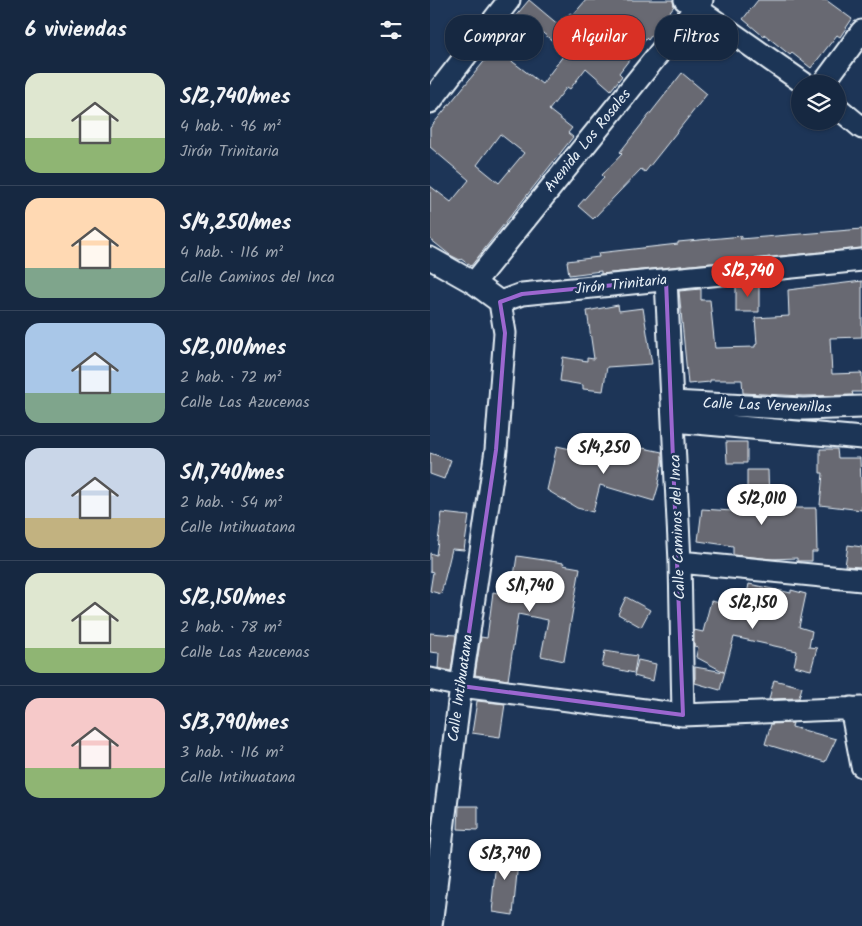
<!DOCTYPE html>
<html lang="es">
<meta charset="utf-8">
<style>
:root{--surface:#162841;--page:#1f3048;--text:#f1f3f6;--muted:#9ea6b1;--line:#35445a;--accent:#d93025}
body{margin:0;font-family:Kalam,sans-serif;background:var(--page);color:var(--text);height:100vh;display:flex;flex-direction:column;font-size:19px;white-space:nowrap}
*{box-sizing:border-box;margin:0}
p{font-size:16px;color:var(--muted)}
.icon{flex:none;width:28px;height:28px;fill:none;stroke:currentColor;stroke-width:2;stroke-linecap:round;stroke-linejoin:round}
.map{position:relative;flex:1;overflow:hidden}
.drawer{display:flex;flex-direction:column;background:var(--surface);width:430px}
.drawer>*{flex:none}
.guide{position:absolute;left:15px;top:15px;width:341px;height:45px;display:flex;gap:10px}
.tools{position:absolute;left:361px;top:75px;display:grid;gap:10px}
.tools a{display:grid;place-items:center;width:55px;height:55px;border-radius:50%;background:var(--surface);box-shadow:0 1px 4px #0004,0 0 0 1px var(--line);font-size:25px}
.price{position:absolute;translate:-50% -42px;padding:0 11px;border-radius:18px;background:#fff;color:#222;font-size:16px;line-height:32px;filter:drop-shadow(0 1px 2px #0008)}
.price::after{content:'';position:absolute;left:50%;top:30px;width:15px;height:11px;margin-left:-8px;background:inherit;clip-path:polygon(0 0,100% 0,50% 100%)}
.price.active{background:var(--accent);color:#fff}
ul{padding:0;list-style:none}
li{display:flex;align-items:center;gap:15px;height:125px;padding:0 25px}
li+li{border-top:1px solid var(--line)}
li span{display:grid;place-items:center;flex:none;width:140px;height:100px;border-radius:15px;color:#555}
li>.icon{margin-inline-start:auto}
span .icon{width:60px;height:60px;fill:#fffc;stroke-width:1}
li b{font-size:21px}
h2{display:flex;justify-content:space-between;align-items:center;height:60px;padding:0 25px;font-size:21px}
.pill{padding:0 18px;border-radius:20px;background:var(--surface);box-shadow:0 1px 4px #0004,0 0 0 1px var(--line);font-size:18px;line-height:45px}
.pill.active{background:var(--accent);color:#fff}
main{display:flex;flex:1;min-height:0}
.map>svg:first-child{display:block}
.building{fill:#686972;stroke:#e8f1f8;fill-rule:evenodd}
.lines{fill:none;stroke-linecap:round;stroke-linejoin:round}
.minor-casing{stroke:#e8f1f8;stroke-width:25}
.minor{stroke:#1d3557;stroke-width:21}
.marked{fill:none;stroke:#9c67d0;stroke-width:4;stroke-linejoin:round}
.labels{text-anchor:middle;dominant-baseline:central;stroke-width:5;stroke-linejoin:round;paint-order:stroke}
.street-label{font-size:15px;fill:#e8f1f8;stroke:#1d3557}
</style>
<main>
<section class="drawer">
<h2>6 viviendas<svg class="icon" aria-label="filters" viewBox="0 0 24 24"><path d="M4 7h16M4 17h16"/><circle cx="9" cy="7" r="2"/><circle cx="15" cy="17" r="2"/></svg></h2>
<ul>
<li><span style="background:linear-gradient(#dfe7d0 65%,#8fb573 0)"><svg class="icon" aria-label="home" viewBox="0 0 24 24"><path d="M3 11l9-7 9 7M6 9v11h12V9"/></svg></span><div><b>S/2,740/mes</b><p>4 hab. · 96 m²</p><p>Jirón Trinitaria</p></div></li>
<li><span style="background:linear-gradient(#ffd9b3 70%,#7fa58c 0)"><svg class="icon" aria-label="home" viewBox="0 0 24 24"><path d="M3 11l9-7 9 7M6 9v11h12V9"/></svg></span><div><b>S/4,250/mes</b><p>4 hab. · 116 m²</p><p>Calle Caminos del Inca</p></div></li>
<li><span style="background:linear-gradient(#a9c7e8 70%,#7fa58c 0)"><svg class="icon" aria-label="home" viewBox="0 0 24 24"><path d="M3 11l9-7 9 7M6 9v11h12V9"/></svg></span><div><b>S/2,010/mes</b><p>2 hab. · 72 m²</p><p>Calle Las Azucenas</p></div></li>
<li><span style="background:linear-gradient(#c9d6e8 70%,#c2b280 0)"><svg class="icon" aria-label="home" viewBox="0 0 24 24"><path d="M3 11l9-7 9 7M6 9v11h12V9"/></svg></span><div><b>S/1,740/mes</b><p>2 hab. · 54 m²</p><p>Calle Intihuatana</p></div></li>
<li><span style="background:linear-gradient(#dfe7d0 75%,#8fb573 0)"><svg class="icon" aria-label="home" viewBox="0 0 24 24"><path d="M3 11l9-7 9 7M6 9v11h12V9"/></svg></span><div><b>S/2,150/mes</b><p>2 hab. · 78 m²</p><p>Calle Las Azucenas</p></div></li>
<li><span style="background:linear-gradient(#f6c9c9 70%,#8fb573 0)"><svg class="icon" aria-label="home" viewBox="0 0 24 24"><path d="M3 11l9-7 9 7M6 9v11h12V9"/></svg></span><div><b>S/3,790/mes</b><p>3 hab. · 116 m²</p><p>Calle Intihuatana</p></div></li>
</ul>
</section>
<div class="map">
<svg width="432" height="926" viewBox="0 0 432 926">
<rect width="100%" height="100%" fill="#1d3557"/>
<filter id="ink" filterUnits="userSpaceOnUse"><feTurbulence type="fractalNoise" baseFrequency=".02" numOctaves="2"/><feDisplacementMap in="SourceGraphic" scale="10" xChannelSelector="R" yChannelSelector="G"/><feConvolveMatrix kernelMatrix="1 2 1 2 8 2 1 2 1" color-interpolation-filters="sRGB"/></filter>
<g filter="url(#ink)">
<path class="building" d="M99 0 130 26 140 13 143 15 156 0H243L244 6 218 40 216 38 189 73 192 76 181 90 156 68 140 89 137 87 119 110 142 128 138 133 143 137 41 266 31 259 30 260 20 255 0 239V186L21 202 39 180 0 147V128L61 53 57 50ZM102 24 136 52 112 84 75 56ZM70 134 94 153 69 183 47 165Z
M328 0H396L422 19 410 37 407 35 381 68 362 53 360 55 334 34 333 36 313 19Z
M252 73 277 94 215 172 211 169 163 219 148 206 174 177 172 175 192 154 190 152Z
M432 229V248L171 274V271L139 275 137 261 169 257 168 253 248 244V242L312 236 310 239Z
M432 281V337L400 338 402 374 432 373V392H422L423 395 373 396 313 393 312 380H280V382L258 384 249 291 271 289V300H280L285 348 325 347V345L327 344 325 318 359 316 358 290Z
M329 283V312H306V285Z
M188 305 189 311 213 308 222 364 177 367 173 391 153 389V385L130 381 133 357 157 361V358L164 359 157 311Z
M296 442H317V463H297Z
M184 445 212 451 213 448 232 452V461L228 484H229L224 501 170 485 163 512 147 508 117 490 127 446 181 458Z
M390 449H407L408 458H430L432 510 390 505 393 473H390Z
M0 453 21 460 14 479 0 474Z
M317 470H338L339 503H347V508H386L387 552H382V561H367V558L342 559 303 555V546L268 541 272 509 317 512Z
M12 513 39 516 34 550 22 549 11 594 0 591 3 572 0 571V553L6 555Z
M418 545 432 547V567L415 566Z
M87 556 134 563 133 565 150 568 134 661 111 656 118 620 88 614 78 680 45 675 51 637 57 638 63 592 81 596Z
M319 584 361 593V590L376 594 369 627 382 631 379 647 387 648 381 670 364 666 367 651 304 637 290 690 265 683V667L294 672 266 657 268 647 264 646V630L273 632 281 601 314 608Z
M196 597 220 610 211 627 188 614Z
M0 633 26 635 21 671 8 668 9 653 0 652Z
M175 651 207 656 204 673 172 666Z
M208 660 226 664 223 681 204 676Z
M344 680 372 687 369 698 339 699Z
M47 701 75 704 70 737 42 733Z
M363 723 362 727 406 739 395 762 335 744 341 724Z
M29 806H48V830L28 829Z
M67 849 89 851 83 915 63 912 64 903H62Z"/>
<g class="lines">
<g class="minor-casing">
<path id="minor" d="M255 0 375 84
M393 84 432 31
M0 102 79 0
M408 108 432 128
M0 258 44 283 70 302
M236 280 250 562 253 715
M44 283 272 0
M70 302 92 294 432 260
M243 402 373 409 432 407
M244 421 432 438
M250 562 432 580
M0 679 31 686 253 715 432 708
M421 708 432 766
M1 926 31 686 66 450 75 333 70 302"/>
</g>
<use href="#minor" class="minor"/>
</g>
</g>
<path class="marked" d="M236 280 253 715 31 686 66 450 75 333 70 302 92 294Z"/>
<g class="labels">
<g class="street-label">
<text transform="translate(158 141) rotate(-51)">Avenida Los Rosales</text>
<text transform="translate(191 285) rotate(-6)">Jirón Trinitaria</text>
<text transform="translate(337 406) rotate(2)">Calle Las Vervenillas</text>
<text transform="translate(248 527) rotate(-92)">Calle Caminos del Inca</text>
<text transform="translate(31 688) rotate(-82)">Calle Intihuatana</text>
</g>
</g>
</svg>
<div class="tools">
<a><svg class="icon" aria-label="layers" viewBox="0 0 24 24"><path d="M12 4l9 5-9 5-9-5zM3 14l9 5 9-5"/></svg></a>
</div>
<b class="price active" style="left:318px;top:298px">S/2,740</b>
<b class="price" style="left:174px;top:475px">S/4,250</b>
<b class="price" style="left:332px;top:526px">S/2,010</b>
<b class="price" style="left:100px;top:613px">S/1,740</b>
<b class="price" style="left:323px;top:630px">S/2,150</b>
<b class="price" style="left:75px;top:881px">S/3,790</b>
<div class="guide">
<a class="pill">Comprar</a>
<a class="pill active">Alquilar</a>
<a class="pill">Filtros</a>
</div>
</div>
</main>
